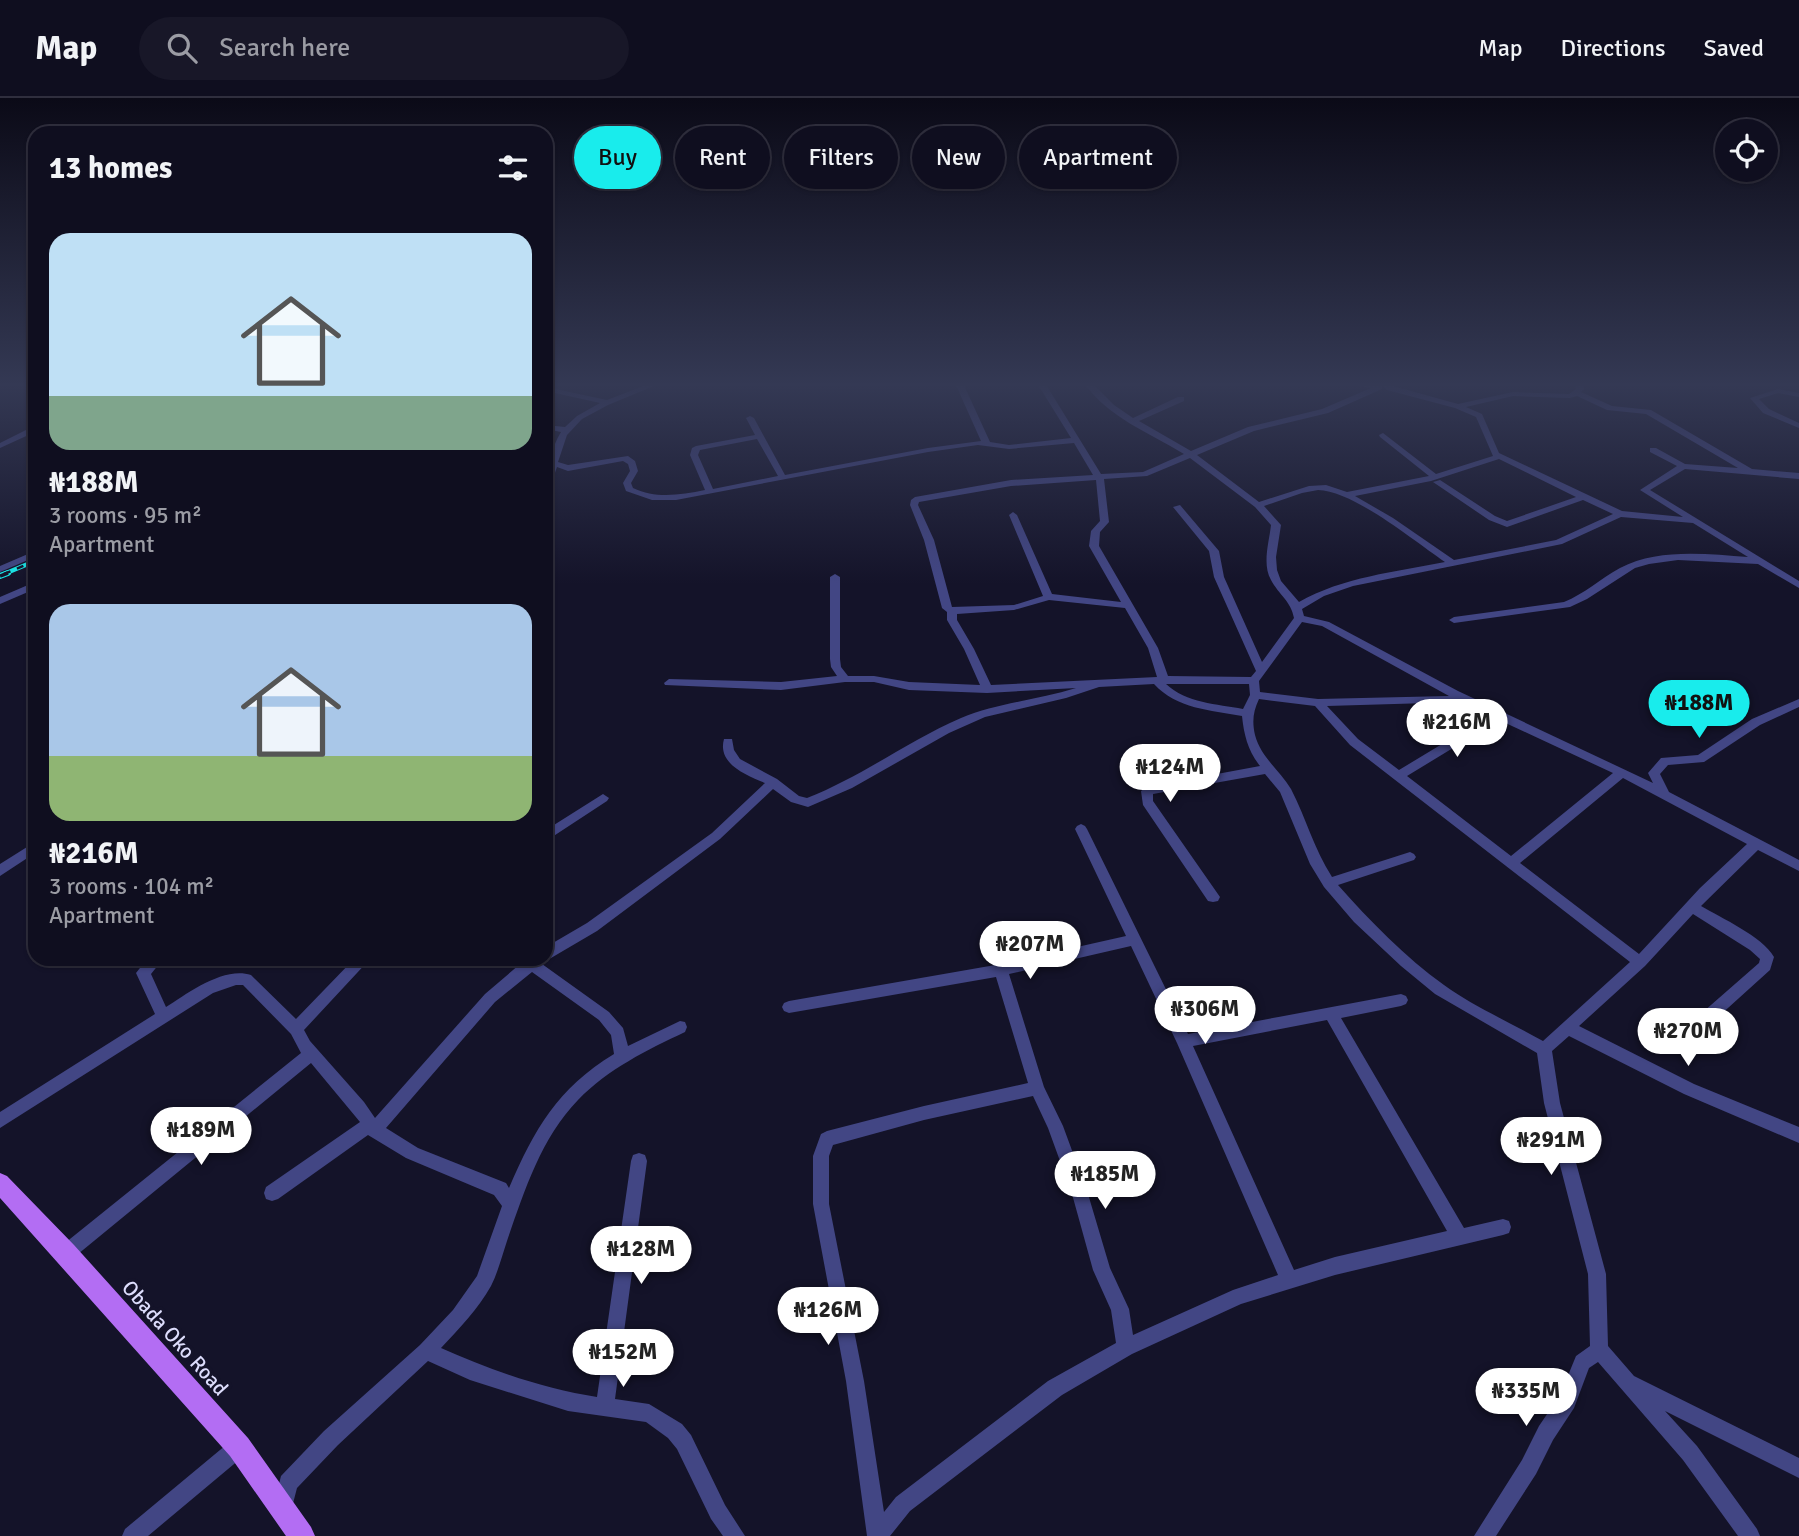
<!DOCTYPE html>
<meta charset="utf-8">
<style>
:root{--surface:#0f0e1f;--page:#181728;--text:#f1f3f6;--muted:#9b9ca4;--line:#2f2e3d;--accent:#19ecec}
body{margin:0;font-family:Signika,sans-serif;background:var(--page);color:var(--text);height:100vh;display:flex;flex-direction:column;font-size:26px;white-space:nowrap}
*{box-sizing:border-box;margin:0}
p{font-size:23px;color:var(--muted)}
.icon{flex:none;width:38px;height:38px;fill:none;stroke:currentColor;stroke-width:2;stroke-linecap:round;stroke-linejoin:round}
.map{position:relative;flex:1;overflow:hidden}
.drawer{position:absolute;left:28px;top:28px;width:525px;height:840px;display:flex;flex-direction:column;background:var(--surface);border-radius:21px;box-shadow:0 2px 5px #0004,0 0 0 2px var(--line)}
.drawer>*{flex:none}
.top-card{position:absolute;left:574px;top:28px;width:665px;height:63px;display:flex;gap:14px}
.tools{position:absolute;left:1715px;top:21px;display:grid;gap:14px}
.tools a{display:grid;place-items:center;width:63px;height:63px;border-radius:50%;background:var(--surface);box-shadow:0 2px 5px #0004,0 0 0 2px var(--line);font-size:35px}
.price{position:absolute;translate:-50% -60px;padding:0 16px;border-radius:24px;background:#fff;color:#222;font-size:23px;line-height:46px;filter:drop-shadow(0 2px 4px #0008)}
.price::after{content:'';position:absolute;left:50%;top:42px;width:21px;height:16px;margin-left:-10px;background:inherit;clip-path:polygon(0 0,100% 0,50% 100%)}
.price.selected{background:var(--accent);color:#111}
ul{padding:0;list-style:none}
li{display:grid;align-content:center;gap:14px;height:371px;padding:0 21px}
li span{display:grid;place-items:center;height:217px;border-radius:21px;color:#555}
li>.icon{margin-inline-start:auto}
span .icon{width:126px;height:126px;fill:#fffc;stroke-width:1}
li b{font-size:30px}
h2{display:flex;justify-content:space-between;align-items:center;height:84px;padding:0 21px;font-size:30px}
.pill{padding:0 24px;border-radius:32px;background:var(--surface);box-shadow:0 2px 5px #0004,0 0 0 2px var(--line);font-size:24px;line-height:63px}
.pill.selected{background:var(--accent);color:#111}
header{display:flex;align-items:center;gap:42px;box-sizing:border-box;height:98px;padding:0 35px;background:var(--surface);border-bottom:2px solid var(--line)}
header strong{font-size:33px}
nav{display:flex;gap:38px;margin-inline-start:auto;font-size:24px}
.search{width:490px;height:63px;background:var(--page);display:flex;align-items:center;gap:18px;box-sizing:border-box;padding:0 24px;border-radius:38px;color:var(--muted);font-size:26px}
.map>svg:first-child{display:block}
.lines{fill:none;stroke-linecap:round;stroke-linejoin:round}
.minor{fill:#424684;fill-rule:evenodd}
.major{fill:#b36df3;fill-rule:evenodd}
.rail-far1-casing{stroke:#19ecec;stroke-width:4.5}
.rail-casing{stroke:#19ecec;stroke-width:6}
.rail-far1{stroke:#141329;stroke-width:2.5;stroke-dasharray:7;stroke-linecap:butt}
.rail{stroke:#141329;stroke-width:3.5;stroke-dasharray:10;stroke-linecap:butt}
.labels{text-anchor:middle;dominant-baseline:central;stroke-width:7;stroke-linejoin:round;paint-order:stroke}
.near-street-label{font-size:21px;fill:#ddddfc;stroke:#141329}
</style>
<header>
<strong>Map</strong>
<div class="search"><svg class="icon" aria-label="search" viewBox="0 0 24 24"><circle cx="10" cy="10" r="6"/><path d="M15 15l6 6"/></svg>Search here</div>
<nav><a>Map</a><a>Directions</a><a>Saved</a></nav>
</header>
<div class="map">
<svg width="1799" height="1438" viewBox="0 0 1799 1438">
<rect width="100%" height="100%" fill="#141329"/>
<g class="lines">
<path class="minor" d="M651 285H661L608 307 582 321 567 337 558 364 568 367 628 358 635 363 638 373 631 385 633 390C656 401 680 397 705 392L690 357 692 350 696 348 755 337 746 320 750 318 754 320 785 377 928 350 981 343 955 285H963L990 344 1009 347 1071 340 1037 285H1045L1101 376 1143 374 1184 356C1148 334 1109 320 1084 285H1092L1114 307 1133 320 1178 299H1184V303L1139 323 1191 353 1248 329 1322 311 1371 290 1353 287 1349 285 1380 287 1378 285H1387L1393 288 1458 306 1513 294 1569 296 1576 291 1575 285H1583L1584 291 1581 294 1612 308 1651 312 1752 371 1799 375V381L1685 371 1650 392 1799 483V490L1758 466 1678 462 1649 466 1635 470 1587 501 1570 509 1454 525 1449 522 1454 519 1564 504C1584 496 1600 481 1620 470 1658 450 1706 456 1748 459L1693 425 1621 419 1562 446 1353 488 1324 498 1302 511 1304 518 1329 524 1458 593 1653 685 1648 675 1661 660 1698 657 1752 621 1799 601V609L1760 627 1704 664 1668 667 1660 676 1669 694 1799 762V773L1758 752 1701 808C1721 820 1762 838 1774 859L1770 872 1697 938 1692 939 1687 938 1685 933 1687 928 1759 865 1760 861 1750 852 1693 816 1645 868 1579 928 1694 986 1799 1029V1045L1684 996 1569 938 1552 953 1560 1005 1606 1176 1608 1248 1634 1278 1799 1360V1380L1665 1313 1697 1348 1757 1431 1760 1438H1738L1683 1362 1598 1264 1589 1270 1574 1310 1553 1342 1536 1376 1496 1438H1474L1522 1362 1539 1328 1560 1297 1576 1258 1590 1248 1588 1176 1544 1005 1537 955 1435 896 1401 868 1354 824 1324 789 1310 766 1280 694 1265 676 1153 696V703L1220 799 1218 803 1213 804 1208 803 1143 707 1141 693 1147 689 1260 668C1248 653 1244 637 1242 618 1210 612 1177 611 1154 586L1099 589 1066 600 985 619 949 635 852 690 808 709 791 704 773 691 720 741 597 833 551 860 545 861 542 866 609 914 623 930 628 948 680 923 685 924 687 929 685 934C647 952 608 971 578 1002 541 1040 524 1094 507 1143 502 1158 498 1174 491 1188 478 1211 459 1231 441 1250 490 1272 544 1291 597 1299L631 1063 633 1057 639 1055 645 1057 647 1063 615 1301 649 1306 682 1326 691 1337 725 1407 745 1438H723L711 1421 677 1351 668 1340 646 1324 568 1313 470 1282 428 1263 338 1347 297 1390 290 1417 283 1420 276 1417 273 1410 281 1378 324 1333 420 1247 453 1212 477 1178 502 1108 494 1097 406 1060 368 1037 278 1101 272 1103 266 1101 264 1095 266 1089 360 1024 311 965 72 1161 66 1164 60 1161 57 1155 60 1149 301 955 291 936 243 887H236L213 895 0 1030V1014L155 916 136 875 147 861H163L151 876 166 909C188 895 224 868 251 877L296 921 354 861H370L304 932 310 943 364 1004 375 1020 485 896 526 861H546V849L587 825 712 735 765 685C746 677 717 666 724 641H732L734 652 740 661 777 681 799 698 807 700C861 679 908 643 961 620 997 605 1038 602 1076 590L987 595 909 592 874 584H845L781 592 665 587 664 585 669 581 781 584 837 578 831 569 830 561V479L835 476 840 479V561L841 569 848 578H874L909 584 980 587 964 551 947 522V514L942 510 924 442 910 407 911 402 915 399 1011 382 1093 377 1074 345 1009 351 978 347 928 354 676 402H652L626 393 623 385 630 373 628 366 623 363 568 373 557 369 550 389 546 392C546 373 551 350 561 334L546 331V327L565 329 577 318 600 305 546 293V289L607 302ZM1382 288 1387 292 1455 310 1476 319 1493 358 1436 376 1383 335 1379 337 1380 339 1429 378 1347 394 1326 387 1309 388 1259 404 1197 357 1254 333 1328 315 1382 291ZM1513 298 1570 300 1577 298 1607 312 1646 316 1738 370 1685 366 1656 350H1650V354L1677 368 1640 392 1683 419 1622 413 1499 355 1482 316 1466 309ZM757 341 778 378 713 391 698 357 700 352ZM1190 360 1255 409 1271 427C1269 445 1262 466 1271 482 1279 497 1291 503 1294 520L1262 564 1224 479 1219 453 1180 407 1173 409 1209 453 1214 479 1256 573 1251 579 1168 578 1158 550 1099 448 1100 434 1109 424 1104 381 1147 378ZM1499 361 1576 399 1507 423 1495 418 1440 382 1433 384 1489 422 1507 429 1583 402 1613 416 1556 442 1454 462 1393 420 1355 398 1431 383ZM1096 382 1100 423 1091 433 1089 448 1121 504 1052 496 1017 417 1013 414 1009 417 1043 498 1014 507 952 509 934 442 918 407 919 404 1011 388ZM1318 392C1354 393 1414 443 1445 464 1395 474 1343 479 1299 504L1281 483 1277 472 1276 459 1281 427 1264 408 1302 395ZM1049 502 1125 510 1148 550 1157 579 991 587 974 551 957 522V516L1014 512ZM1302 524 1322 528 1449 598 1318 601 1260 594 1259 583ZM1166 586H1249L1250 597 1243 611C1217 606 1186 605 1166 586ZM1259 601 1315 608 1350 647 1630 864 1543 943C1511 925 1473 908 1444 887 1405 859 1370 823 1338 787L1414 762 1416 759 1414 756 1410 754 1332 779C1314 751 1306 720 1291 691 1280 672 1261 660 1255 637 1252 623 1253 614 1259 601ZM1462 604 1490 617 1399 672 1358 641 1327 608ZM1499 622 1613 675 1511 758 1407 678ZM1623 680 1747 746 1700 790 1639 856 1520 765ZM532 874 599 922 611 937 614 956C557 991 535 1030 509 1090L506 1085 418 1050 386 1030 495 904Z
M1778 291 1799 295V299L1778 295 1759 301 1769 311 1799 325V330L1763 315 1750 300Z
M32 329H35V334L0 350V345Z
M35 453V459L0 474V468Z
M35 484V491L0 506V499Z
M603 696 609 700 607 703 546 743V732Z
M1081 726 1085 728 1087 731 1188 936 1401 896 1406 898 1408 902 1406 906 1401 908 1341 920 1464 1130 1503 1121 1509 1123 1511 1129 1509 1135 1503 1137 1335 1177 1241 1206 1132 1256 1062 1297 910 1413 890 1438H867L846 1283 813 1106V1058L821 1036 827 1033 924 1008 1028 985 996 879 789 915 784 913 782 909 784 905 789 903 1001 866 1126 838 1075 731 1077 728ZM1131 848 1177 945 1278 1177 1233 1192 1133 1237 1129 1211 1110 1170 1088 1096 1063 1028 1044 989 1009 876ZM1327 922 1447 1133 1335 1159 1294 1172 1193 948ZM1033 998 1048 1030 1072 1096 1093 1172 1111 1212 1116 1245 1048 1283 896 1399 884 1414 864 1283 829 1106V1058L833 1047 924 1022Z
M35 744V755L0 778V766Z
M239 1339 246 1342 249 1349 246 1356 148 1438H122L125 1431 232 1342Z"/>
<path class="major" d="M0 1075 7 1078 74 1147 248 1340 311 1429 315 1438H286L230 1358 0 1100Z"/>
<g class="rail-far1-casing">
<path id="rail-far1" d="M4 476 35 463"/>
</g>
<g class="rail-casing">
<path id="rail" d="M0 478 8 475"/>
</g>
<use href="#rail-far1" class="rail-far1"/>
<use href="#rail" class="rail"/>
</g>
<linearGradient id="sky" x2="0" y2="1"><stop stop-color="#0b0a17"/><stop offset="0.59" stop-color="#343954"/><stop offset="1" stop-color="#343954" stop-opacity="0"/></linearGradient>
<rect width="1799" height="486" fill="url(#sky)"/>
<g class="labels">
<g class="near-street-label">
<text transform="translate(175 1240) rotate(48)">Obada Oko Road</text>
</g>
</g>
</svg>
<div class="tools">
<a><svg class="icon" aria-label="locate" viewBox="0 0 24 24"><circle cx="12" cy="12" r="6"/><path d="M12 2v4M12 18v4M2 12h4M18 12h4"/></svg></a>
</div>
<b class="price selected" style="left:1699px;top:642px">₦188M</b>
<b class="price" style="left:1457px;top:661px">₦216M</b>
<b class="price" style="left:1170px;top:706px">₦124M</b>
<b class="price" style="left:1030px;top:883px">₦207M</b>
<b class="price" style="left:1205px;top:948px">₦306M</b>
<b class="price" style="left:1688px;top:970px">₦270M</b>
<b class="price" style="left:201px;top:1069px">₦189M</b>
<b class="price" style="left:1551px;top:1079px">₦291M</b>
<b class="price" style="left:1105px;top:1113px">₦185M</b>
<b class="price" style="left:641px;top:1188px">₦128M</b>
<b class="price" style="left:828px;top:1249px">₦126M</b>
<b class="price" style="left:623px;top:1291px">₦152M</b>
<b class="price" style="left:1526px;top:1330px">₦335M</b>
<div class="top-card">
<a class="pill selected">Buy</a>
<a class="pill">Rent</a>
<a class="pill">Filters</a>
<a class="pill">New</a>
<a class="pill">Apartment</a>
</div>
<section class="drawer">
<h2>13 homes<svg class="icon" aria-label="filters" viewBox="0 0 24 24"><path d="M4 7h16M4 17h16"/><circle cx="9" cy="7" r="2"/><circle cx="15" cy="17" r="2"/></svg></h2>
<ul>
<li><span style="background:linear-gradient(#bfe0f5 75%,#7fa58c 0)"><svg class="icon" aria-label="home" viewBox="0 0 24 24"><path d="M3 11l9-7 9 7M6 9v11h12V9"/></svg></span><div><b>₦188M</b><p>3 rooms · 95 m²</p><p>Apartment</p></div></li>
<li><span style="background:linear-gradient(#a9c7e8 70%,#8fb573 0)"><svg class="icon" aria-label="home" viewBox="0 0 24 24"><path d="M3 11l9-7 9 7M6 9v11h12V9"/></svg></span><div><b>₦216M</b><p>3 rooms · 104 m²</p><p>Apartment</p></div></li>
</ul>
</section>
</div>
